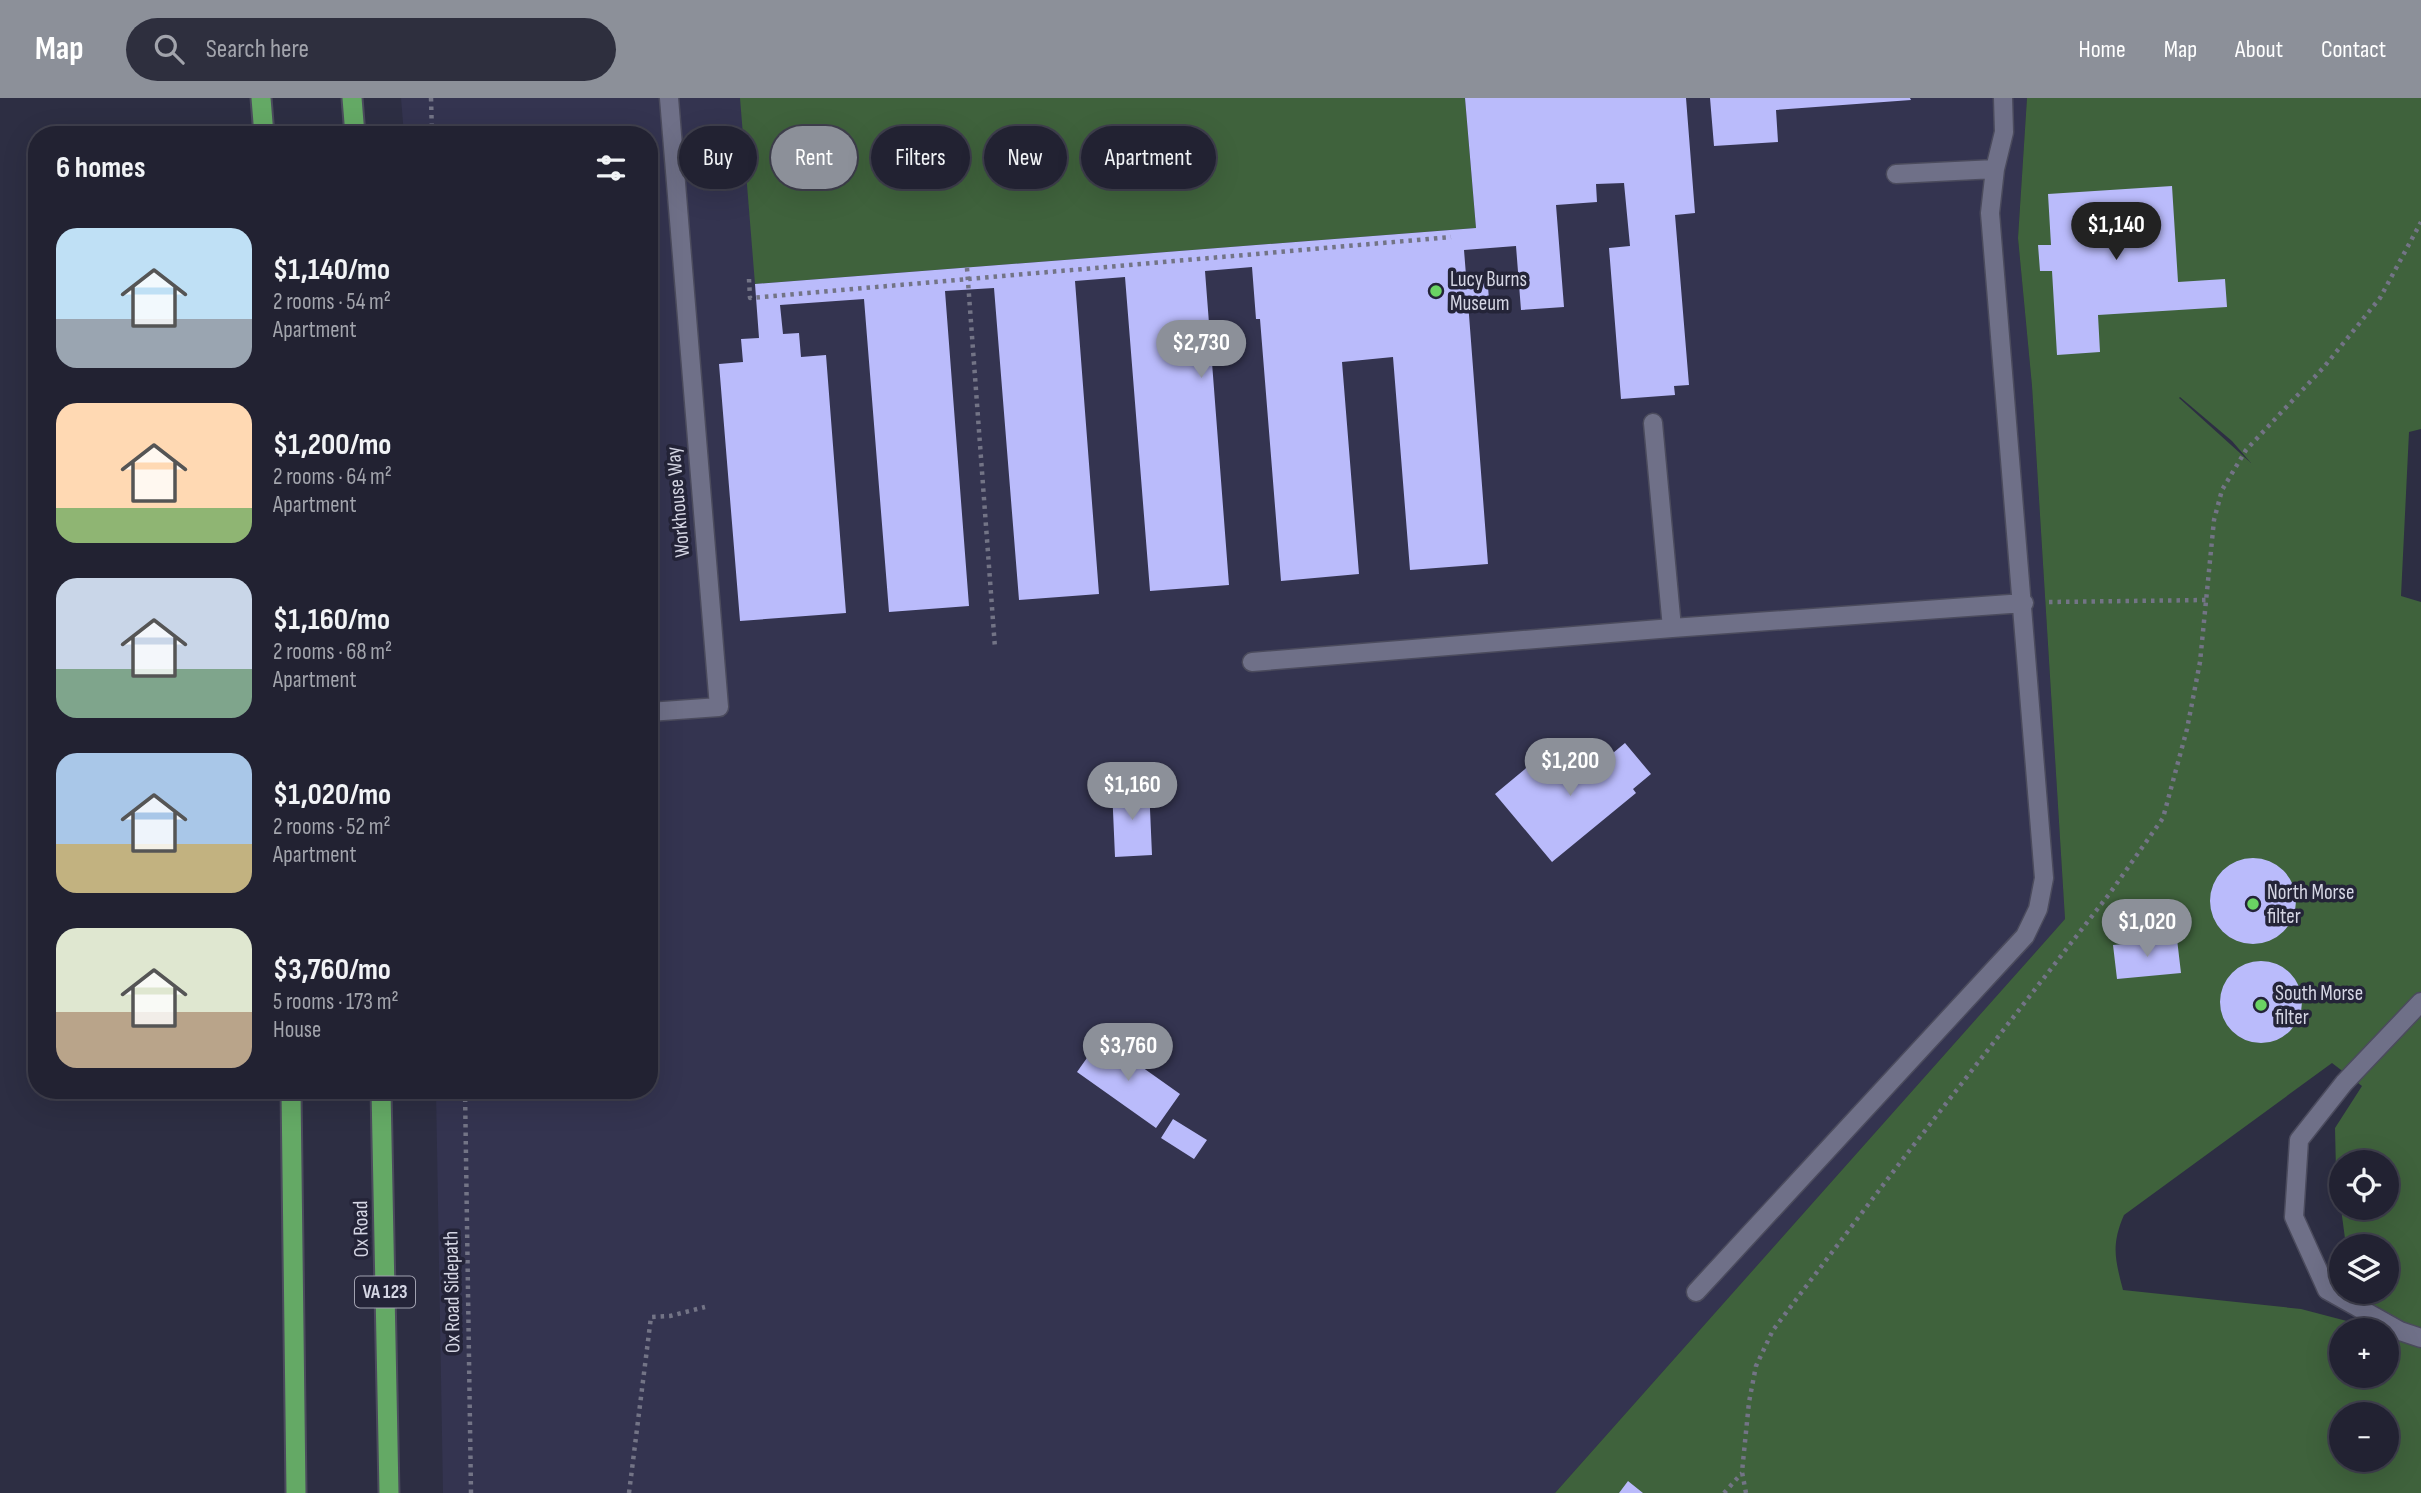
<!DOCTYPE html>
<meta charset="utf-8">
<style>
:root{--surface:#222232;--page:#2e2f3e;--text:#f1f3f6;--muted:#a2a4ac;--line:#3f3f4d;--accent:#8c9099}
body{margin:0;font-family:"Sofia Sans Condensed",sans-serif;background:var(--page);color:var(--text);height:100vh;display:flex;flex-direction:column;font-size:26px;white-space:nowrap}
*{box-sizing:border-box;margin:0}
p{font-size:23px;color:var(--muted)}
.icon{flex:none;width:38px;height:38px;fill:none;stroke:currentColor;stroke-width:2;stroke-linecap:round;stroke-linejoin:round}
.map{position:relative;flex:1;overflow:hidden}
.sheet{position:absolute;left:28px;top:28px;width:630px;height:973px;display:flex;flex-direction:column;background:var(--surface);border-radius:28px;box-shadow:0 7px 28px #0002,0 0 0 2px var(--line)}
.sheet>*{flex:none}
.guide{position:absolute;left:679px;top:28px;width:665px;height:63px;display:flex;gap:14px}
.fabs{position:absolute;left:2329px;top:1052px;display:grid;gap:14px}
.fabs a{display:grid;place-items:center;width:70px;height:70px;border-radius:50%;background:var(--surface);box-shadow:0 7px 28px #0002,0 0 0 2px var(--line);font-size:35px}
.price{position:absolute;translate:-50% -60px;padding:0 16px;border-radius:24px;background:var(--accent);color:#fff;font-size:23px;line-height:46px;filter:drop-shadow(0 2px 4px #0008)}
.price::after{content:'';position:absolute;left:50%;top:42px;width:21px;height:16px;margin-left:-10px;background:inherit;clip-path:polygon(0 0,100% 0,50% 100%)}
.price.active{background:#222;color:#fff}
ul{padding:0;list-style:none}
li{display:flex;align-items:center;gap:21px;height:175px;padding:0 28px}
li span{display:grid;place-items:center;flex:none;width:196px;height:140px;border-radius:21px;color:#555}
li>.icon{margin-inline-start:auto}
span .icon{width:84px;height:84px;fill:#fffc;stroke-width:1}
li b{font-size:30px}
h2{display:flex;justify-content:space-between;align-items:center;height:84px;padding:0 28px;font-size:30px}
.pill{padding:0 24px;border-radius:32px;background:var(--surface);box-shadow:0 7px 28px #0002,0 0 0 2px var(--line);font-size:24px;line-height:63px}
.pill.active{background:var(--accent);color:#fff}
header{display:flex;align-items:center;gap:42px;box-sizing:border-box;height:98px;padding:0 35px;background:var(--accent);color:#fff}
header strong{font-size:33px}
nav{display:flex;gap:38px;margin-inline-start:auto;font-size:24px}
.search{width:490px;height:63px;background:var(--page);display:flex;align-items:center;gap:18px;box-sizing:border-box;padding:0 24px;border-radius:38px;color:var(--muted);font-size:26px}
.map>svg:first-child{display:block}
.built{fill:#343450}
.green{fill:#3f623c;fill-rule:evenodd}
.building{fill:#babbfb}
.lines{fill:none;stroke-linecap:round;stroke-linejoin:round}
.service-casing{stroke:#4b4b5d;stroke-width:21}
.minor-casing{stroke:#4b4b5d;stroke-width:21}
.trunk-casing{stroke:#4b4b5d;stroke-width:23}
.path{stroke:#737486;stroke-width:4.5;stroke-dasharray:3.5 5;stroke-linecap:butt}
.service{stroke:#6f7088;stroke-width:18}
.minor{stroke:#6f7088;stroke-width:18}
.trunk{stroke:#64a965;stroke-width:19}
.poi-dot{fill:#6ad363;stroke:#242438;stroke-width:2.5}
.labels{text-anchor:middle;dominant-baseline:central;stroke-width:7;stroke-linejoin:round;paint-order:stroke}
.shield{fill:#242438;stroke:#a0a1b0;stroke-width:2}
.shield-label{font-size:19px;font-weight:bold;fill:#d5d6e4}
.poi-label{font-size:21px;fill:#d5d6e4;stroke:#242438;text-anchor:start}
.street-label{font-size:21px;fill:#d5d6e4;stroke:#242438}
</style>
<header>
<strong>Map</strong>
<div class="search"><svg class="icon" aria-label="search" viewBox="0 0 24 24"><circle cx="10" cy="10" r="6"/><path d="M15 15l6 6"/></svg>Search here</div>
<nav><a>Home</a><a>Map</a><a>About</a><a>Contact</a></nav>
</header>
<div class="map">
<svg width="2421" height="1395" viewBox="0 0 2421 1395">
<rect width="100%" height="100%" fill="#2d2e43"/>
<path class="built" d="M401 0H2027L2018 140 2032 288 2065 821 1555 1395H443L436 992H649V37H404Z"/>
<path class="green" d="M740 0H1465L1476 130 755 186Z
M2027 0H2421V331L2409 334 2401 498 2421 504V1395H1555L2065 821 2032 288 2018 140ZM2180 299 2232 343 2251 365 2179 300ZM2332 965 2362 988 2335 1030 2336 1073 2346 1148H2387V1194H2355L2362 1227 2301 1211 2123 1192C2115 1161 2111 1147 2124 1117ZM2342 1064H2387V1110H2342ZM2342 1232H2387V1278H2342ZM2342 1316H2387V1362H2342Z"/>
<path class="building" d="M1465 0H1686L1695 115 1675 117 1689 287 1674 288 1675 297 1621 301 1609 150 1630 148 1624 85 1596 86 1597 104 1556 107 1564 209 1521 212 1516 148 1464 152 1466 177 1487 175 1489 202 1468 204 1488 466 1410 472 1393 259 1342 264 1359 476 1281 483 1260 221H1256L1252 169 1205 173 1229 487 1150 493 1125 179 1075 183 1099 496 1019 502 994 190 945 193 969 508 889 514 864 201 780 207 783 236 799 235 801 259 826 257 846 515 740 523 719 266 743 264 741 241 759 240 755 186 1476 130Z
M1710 0H1910L1911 2 1776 12 1778 44 1714 48Z
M2172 88 2178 184 2225 181 2227 209 2098 217 2100 254 2057 257 2052 173H2040L2038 147H2051L2048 96Z
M1625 645 1651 676 1633 691 1636 695 1552 764 1495 696 1549 651 1577 685Z
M1149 688 1152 757 1115 759 1112 690Z
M2210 803a43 43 0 1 1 86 0a43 43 0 1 1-86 0Z
M2177 841 2181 875 2117 881 2113 847Z
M2220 904a41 41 0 1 1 82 0a41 41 0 1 1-82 0Z
M1101 940 1180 996 1156 1030 1077 974Z
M1173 1021 1207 1042 1194 1061 1161 1040Z
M1628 1383 1643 1395H1619Z"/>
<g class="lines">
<g class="service-casing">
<path id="service" d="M1896 76 1995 71
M1653 325 1672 530
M1252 564 1672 530 2024 505
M2421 904 2344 985 2299 1042 2294 1119 2327 1192 2400 1233 2421 1240
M1696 1194 2025 838 2038 811 2044 780 1990 115 1995 71 2004 34 2003 0"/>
</g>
<g class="minor-casing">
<path id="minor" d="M649 614 719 609 669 0"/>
</g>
<g class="trunk-casing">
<path id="trunk" d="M261 0 264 37
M352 0 355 37
M291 992 296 1395
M381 992 389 1395"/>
</g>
<path class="path" d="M431 0 432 37
M967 170 995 550
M749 181 750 200 1451 139
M2049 504 2206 502
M465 992 471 1395
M629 1395 651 1219 670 1218 705 1209
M1724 1395 1742 1375
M1746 1395 1742 1374 1749 1304 1756 1268 1773 1232 1899 1066 2110 795 2163 720 2187 631 2200 564 2214 422 2222 392 2246 352 2324 269 2380 200 2421 124"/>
<use href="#service" class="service"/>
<use href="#minor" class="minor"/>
<use href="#trunk" class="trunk"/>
</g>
<g class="poi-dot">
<circle cx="1436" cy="193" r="7"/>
<circle cx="2253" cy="806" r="7"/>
<circle cx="2261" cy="907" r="7"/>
</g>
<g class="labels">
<rect class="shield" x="355" y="1178.5" width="60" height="31" rx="5"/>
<g class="shield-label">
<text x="385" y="1194">VA 123</text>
</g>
<g class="poi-label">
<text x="1450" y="181">Lucy Burns<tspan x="1450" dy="24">Museum</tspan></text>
<text x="2267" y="794">North Morse<tspan x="2267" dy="24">filter</tspan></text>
<text x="2275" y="895">South Morse<tspan x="2275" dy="24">filter</tspan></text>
</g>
<g class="street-label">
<text transform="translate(678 404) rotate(-95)">Workhouse Way</text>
<text transform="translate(361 1131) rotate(-91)">Ox Road</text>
<text transform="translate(452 1194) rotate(-91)">Ox Road Sidepath</text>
</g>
</g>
</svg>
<div class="fabs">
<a><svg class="icon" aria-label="locate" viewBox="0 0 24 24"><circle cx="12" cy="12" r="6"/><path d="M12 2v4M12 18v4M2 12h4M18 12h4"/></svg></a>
<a><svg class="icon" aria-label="layers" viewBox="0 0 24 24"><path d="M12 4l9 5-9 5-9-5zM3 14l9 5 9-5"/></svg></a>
<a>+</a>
<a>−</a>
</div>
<b class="price active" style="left:2116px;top:164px">$1,140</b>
<b class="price" style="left:1201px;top:282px">$2,730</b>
<b class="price" style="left:1570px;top:700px">$1,200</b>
<b class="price" style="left:1132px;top:724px">$1,160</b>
<b class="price" style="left:2147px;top:861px">$1,020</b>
<b class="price" style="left:1128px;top:985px">$3,760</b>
<div class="guide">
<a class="pill">Buy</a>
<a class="pill active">Rent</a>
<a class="pill">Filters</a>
<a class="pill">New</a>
<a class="pill">Apartment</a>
</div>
<section class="sheet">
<h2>6 homes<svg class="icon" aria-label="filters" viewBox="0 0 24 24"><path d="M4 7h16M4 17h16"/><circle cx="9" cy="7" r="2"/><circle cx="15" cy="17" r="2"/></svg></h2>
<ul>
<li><span style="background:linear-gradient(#bfe0f5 65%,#9aa5b1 0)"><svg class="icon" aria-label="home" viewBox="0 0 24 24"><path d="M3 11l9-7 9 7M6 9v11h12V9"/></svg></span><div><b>$1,140/mo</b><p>2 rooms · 54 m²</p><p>Apartment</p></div></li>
<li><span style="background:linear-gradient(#ffd9b3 75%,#8fb573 0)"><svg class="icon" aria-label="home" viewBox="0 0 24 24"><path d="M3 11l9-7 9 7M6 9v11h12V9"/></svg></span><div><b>$1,200/mo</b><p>2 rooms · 64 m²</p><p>Apartment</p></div></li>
<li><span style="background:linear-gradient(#c9d6e8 65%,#7fa58c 0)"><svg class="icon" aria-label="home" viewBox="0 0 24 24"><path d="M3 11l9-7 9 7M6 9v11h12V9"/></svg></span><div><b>$1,160/mo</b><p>2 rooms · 68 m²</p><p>Apartment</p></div></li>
<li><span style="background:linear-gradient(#a9c7e8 65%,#c2b280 0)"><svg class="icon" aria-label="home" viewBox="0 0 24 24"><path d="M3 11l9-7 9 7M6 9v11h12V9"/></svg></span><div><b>$1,020/mo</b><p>2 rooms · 52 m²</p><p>Apartment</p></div></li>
<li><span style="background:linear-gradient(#dfe7d0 60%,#b9a48a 0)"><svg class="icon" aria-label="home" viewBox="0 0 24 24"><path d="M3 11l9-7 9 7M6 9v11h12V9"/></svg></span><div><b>$3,760/mo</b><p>5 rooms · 173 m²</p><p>House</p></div></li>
</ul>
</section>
</div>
